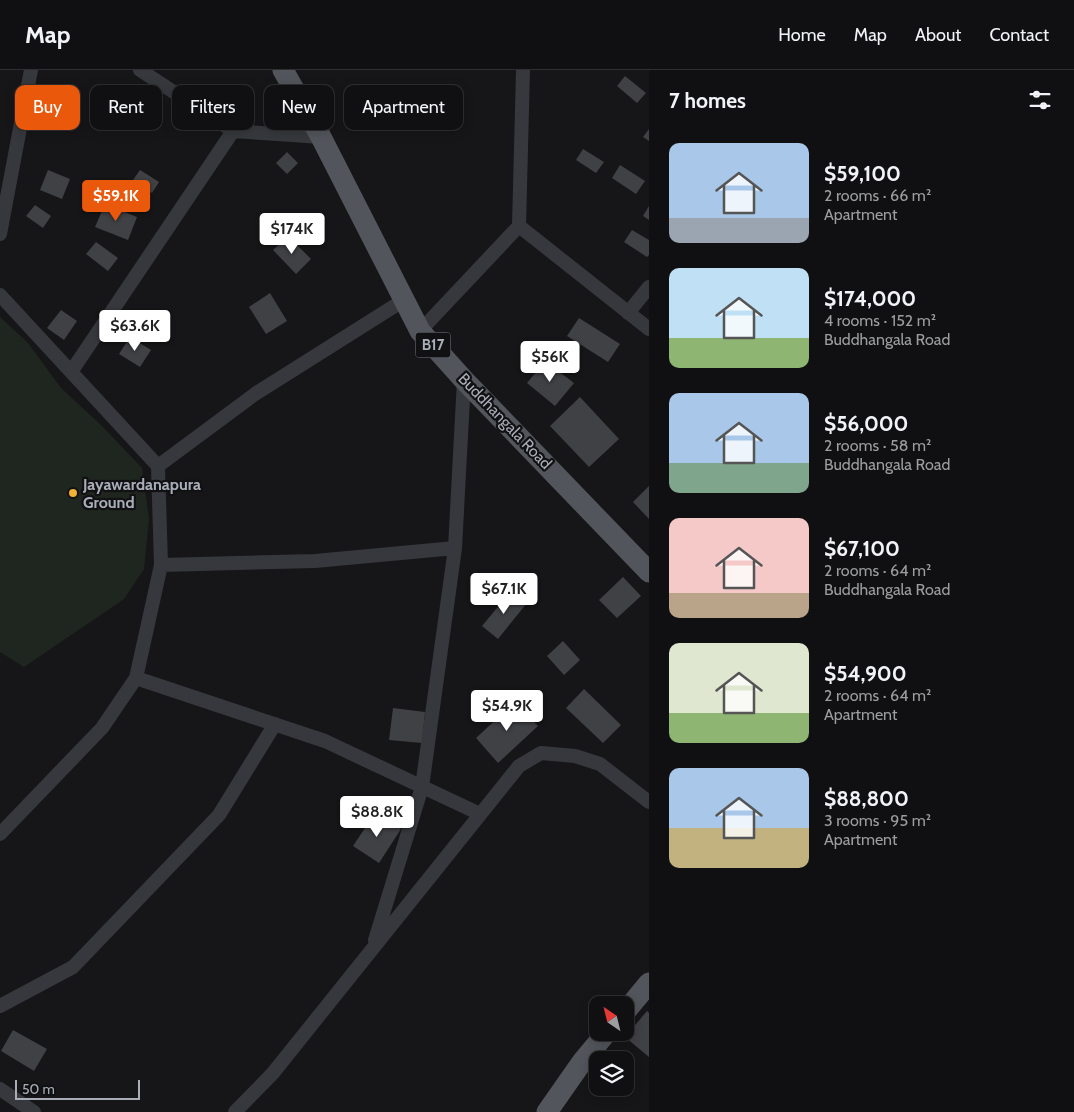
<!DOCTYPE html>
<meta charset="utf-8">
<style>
:root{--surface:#101012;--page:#19191b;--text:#f1f3f6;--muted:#9c9d9f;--line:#303032;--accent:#ea580c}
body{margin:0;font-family:Cabin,sans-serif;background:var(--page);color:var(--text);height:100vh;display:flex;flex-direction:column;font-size:19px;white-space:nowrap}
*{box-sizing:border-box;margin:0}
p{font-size:16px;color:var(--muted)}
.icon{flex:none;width:28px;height:28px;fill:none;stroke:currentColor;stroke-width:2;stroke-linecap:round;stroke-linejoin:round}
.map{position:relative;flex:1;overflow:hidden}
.drawer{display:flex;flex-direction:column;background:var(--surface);width:425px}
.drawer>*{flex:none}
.top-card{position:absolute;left:15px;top:15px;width:475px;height:45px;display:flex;gap:10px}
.needle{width:32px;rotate:325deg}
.fabs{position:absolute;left:589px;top:926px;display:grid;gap:10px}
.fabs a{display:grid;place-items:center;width:45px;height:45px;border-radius:10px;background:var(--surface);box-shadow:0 2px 12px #0003,0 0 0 1px var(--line);font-size:25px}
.scale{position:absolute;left:15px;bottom:12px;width:125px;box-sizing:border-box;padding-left:5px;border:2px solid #a8adb8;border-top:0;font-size:14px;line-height:18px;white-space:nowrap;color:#a8adb8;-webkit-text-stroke:4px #111113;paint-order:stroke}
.price{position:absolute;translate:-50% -42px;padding:0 11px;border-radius:5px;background:#fff;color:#222;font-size:16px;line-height:32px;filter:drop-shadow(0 1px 2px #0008)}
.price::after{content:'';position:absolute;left:50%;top:30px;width:15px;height:11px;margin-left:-8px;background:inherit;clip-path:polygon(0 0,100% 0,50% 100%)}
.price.on{background:var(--accent);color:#fff}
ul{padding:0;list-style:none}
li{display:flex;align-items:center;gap:15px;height:125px;padding:0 20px}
li span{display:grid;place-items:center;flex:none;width:140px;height:100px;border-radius:10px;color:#555}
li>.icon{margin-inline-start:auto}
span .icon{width:60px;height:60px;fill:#fffc;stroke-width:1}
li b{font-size:21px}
h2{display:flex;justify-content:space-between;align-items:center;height:60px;padding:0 20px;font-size:21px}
.chip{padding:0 18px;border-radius:10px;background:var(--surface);box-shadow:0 2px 12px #0003,0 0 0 1px var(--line);font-size:18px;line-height:45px}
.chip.on{background:var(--accent);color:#fff}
header{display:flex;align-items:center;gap:30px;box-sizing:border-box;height:70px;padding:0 25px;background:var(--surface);border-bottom:1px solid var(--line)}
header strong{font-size:24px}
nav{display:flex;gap:28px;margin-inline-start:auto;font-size:18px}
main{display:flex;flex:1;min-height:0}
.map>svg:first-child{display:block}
.green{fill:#1e261f}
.building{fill:#404145}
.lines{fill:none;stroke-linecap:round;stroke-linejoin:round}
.minor{stroke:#37383d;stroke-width:14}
.primary{stroke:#53555c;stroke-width:21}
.poi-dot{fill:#f2b134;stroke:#111113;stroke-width:2}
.labels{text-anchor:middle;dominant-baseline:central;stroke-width:4.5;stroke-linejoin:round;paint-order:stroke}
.shield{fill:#111113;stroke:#7b7e86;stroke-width:1}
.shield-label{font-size:15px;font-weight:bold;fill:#a8adb8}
.street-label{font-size:16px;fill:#a8adb8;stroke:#111113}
.poi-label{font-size:16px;font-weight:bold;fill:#a8adb8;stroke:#111113;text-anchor:start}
</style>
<header>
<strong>Map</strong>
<nav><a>Home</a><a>Map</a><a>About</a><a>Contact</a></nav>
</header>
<main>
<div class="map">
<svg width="649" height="1042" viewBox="0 0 649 1042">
<rect width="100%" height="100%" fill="#161618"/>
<path class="green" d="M0 247 28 273 61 318 102 356 142 398 149 449 144 499 124 529 24 597 0 582Z"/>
<path class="building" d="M625 6 646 23 637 33 617 16Z
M649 59V71L643 67Z
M583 79 604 92 596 103 576 90Z
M287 82 298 93 287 104 276 93Z
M620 95 645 111 636 124 612 108Z
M48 100 70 109 62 129 40 120Z
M140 100 159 112 152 123 133 110Z
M105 134 137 147 128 170 95 157Z
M35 135 51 146 43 158 26 146Z
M649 136V150L643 146Z
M632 160 649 170V185L647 187 624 172Z
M288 166 311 189 296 204 273 180Z
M96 172 118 188 108 201 86 184Z
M270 223 287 251 266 264 249 237Z
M61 240 77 251 64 270 47 258Z
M579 248 620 274 608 292 567 266Z
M130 267 151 280 140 297 119 284Z
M545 291 574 313 555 336 527 313Z
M580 327 619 369 589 397 550 356Z
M649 416V449L633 432Z
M623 507 641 526 617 548 599 530Z
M511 521 527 533 498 569 482 556Z
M563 571 580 590 564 605 547 586Z
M584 619 621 655 603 673 566 638Z
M515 632 538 656 498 693 476 668Z
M393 638 425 642 422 673 389 670Z
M375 743 401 759 379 793 353 776Z
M647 941 649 943V987L625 967Z
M13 960 47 979 34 1001 1 981Z"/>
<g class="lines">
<path class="minor" d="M140 0 233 61
M523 0 519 156 649 259
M0 164 31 0
M0 225 158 396 161 495 136 608 102 658 0 764
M628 243 649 217
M420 261 519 156
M71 302 233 61 321 67
M158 396 255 324 404 230
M161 495 315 491 455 478
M136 608 325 671 480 744
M375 870 422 717 455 478 464 310
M0 936 73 897 219 745 275 654
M0 1019 34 1042
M235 1042 273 1003 519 696 541 683 575 686 600 694 649 732"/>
<path class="primary" d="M283 0 321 67 420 261 464 310 649 502
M625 942 649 913
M547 1042 582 992 607 962"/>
</g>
<circle class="poi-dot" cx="73" cy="423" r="5"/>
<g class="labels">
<rect class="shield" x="415.5" y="262.5" width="35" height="25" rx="4"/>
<g class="shield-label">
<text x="433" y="275">B17</text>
</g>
<g class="street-label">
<text transform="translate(505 351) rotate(46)">Buddhangala Road</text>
</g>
<g class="poi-label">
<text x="83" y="414">Jayawardanapura<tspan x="83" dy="18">Ground</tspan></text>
</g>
</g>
</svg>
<div class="fabs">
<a><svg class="needle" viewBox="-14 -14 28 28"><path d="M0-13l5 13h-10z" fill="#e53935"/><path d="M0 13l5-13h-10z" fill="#9c9d9f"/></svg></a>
<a><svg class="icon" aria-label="layers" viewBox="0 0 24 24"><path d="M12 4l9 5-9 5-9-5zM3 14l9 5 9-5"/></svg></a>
</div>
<div class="scale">50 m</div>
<b class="price on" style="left:116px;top:152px">$59.1K</b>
<b class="price" style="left:292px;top:185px">$174K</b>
<b class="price" style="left:135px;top:282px">$63.6K</b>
<b class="price" style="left:550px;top:313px">$56K</b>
<b class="price" style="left:504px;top:545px">$67.1K</b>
<b class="price" style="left:507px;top:662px">$54.9K</b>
<b class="price" style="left:377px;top:768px">$88.8K</b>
<div class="top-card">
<a class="chip on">Buy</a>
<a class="chip">Rent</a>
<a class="chip">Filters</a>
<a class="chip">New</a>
<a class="chip">Apartment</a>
</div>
</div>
<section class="drawer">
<h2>7 homes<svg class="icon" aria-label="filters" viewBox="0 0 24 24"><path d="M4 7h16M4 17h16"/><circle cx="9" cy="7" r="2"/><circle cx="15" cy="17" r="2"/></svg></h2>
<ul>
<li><span style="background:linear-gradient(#a9c7e8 75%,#9aa5b1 0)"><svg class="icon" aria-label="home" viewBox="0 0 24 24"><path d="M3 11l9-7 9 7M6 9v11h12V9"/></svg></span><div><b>$59,100</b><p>2 rooms · 66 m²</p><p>Apartment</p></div></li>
<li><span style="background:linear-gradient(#bfe0f5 70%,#8fb573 0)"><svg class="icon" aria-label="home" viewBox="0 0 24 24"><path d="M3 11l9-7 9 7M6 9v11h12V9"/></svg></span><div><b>$174,000</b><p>4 rooms · 152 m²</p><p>Buddhangala Road</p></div></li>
<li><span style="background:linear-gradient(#a9c7e8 70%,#7fa58c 0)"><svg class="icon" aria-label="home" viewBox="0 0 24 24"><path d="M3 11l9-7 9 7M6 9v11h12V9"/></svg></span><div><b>$56,000</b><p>2 rooms · 58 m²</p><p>Buddhangala Road</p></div></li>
<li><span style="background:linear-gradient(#f6c9c9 75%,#b9a48a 0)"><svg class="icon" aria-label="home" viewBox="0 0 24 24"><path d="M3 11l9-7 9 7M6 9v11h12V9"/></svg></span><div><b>$67,100</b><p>2 rooms · 64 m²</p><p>Buddhangala Road</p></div></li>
<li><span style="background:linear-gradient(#dfe7d0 70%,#8fb573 0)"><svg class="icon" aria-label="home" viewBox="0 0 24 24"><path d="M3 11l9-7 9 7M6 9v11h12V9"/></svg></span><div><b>$54,900</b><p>2 rooms · 64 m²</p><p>Apartment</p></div></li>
<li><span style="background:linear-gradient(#a9c7e8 60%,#c2b280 0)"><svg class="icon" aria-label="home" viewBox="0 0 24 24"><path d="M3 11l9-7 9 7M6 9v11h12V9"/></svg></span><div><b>$88,800</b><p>3 rooms · 95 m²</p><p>Apartment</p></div></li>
</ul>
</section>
</main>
